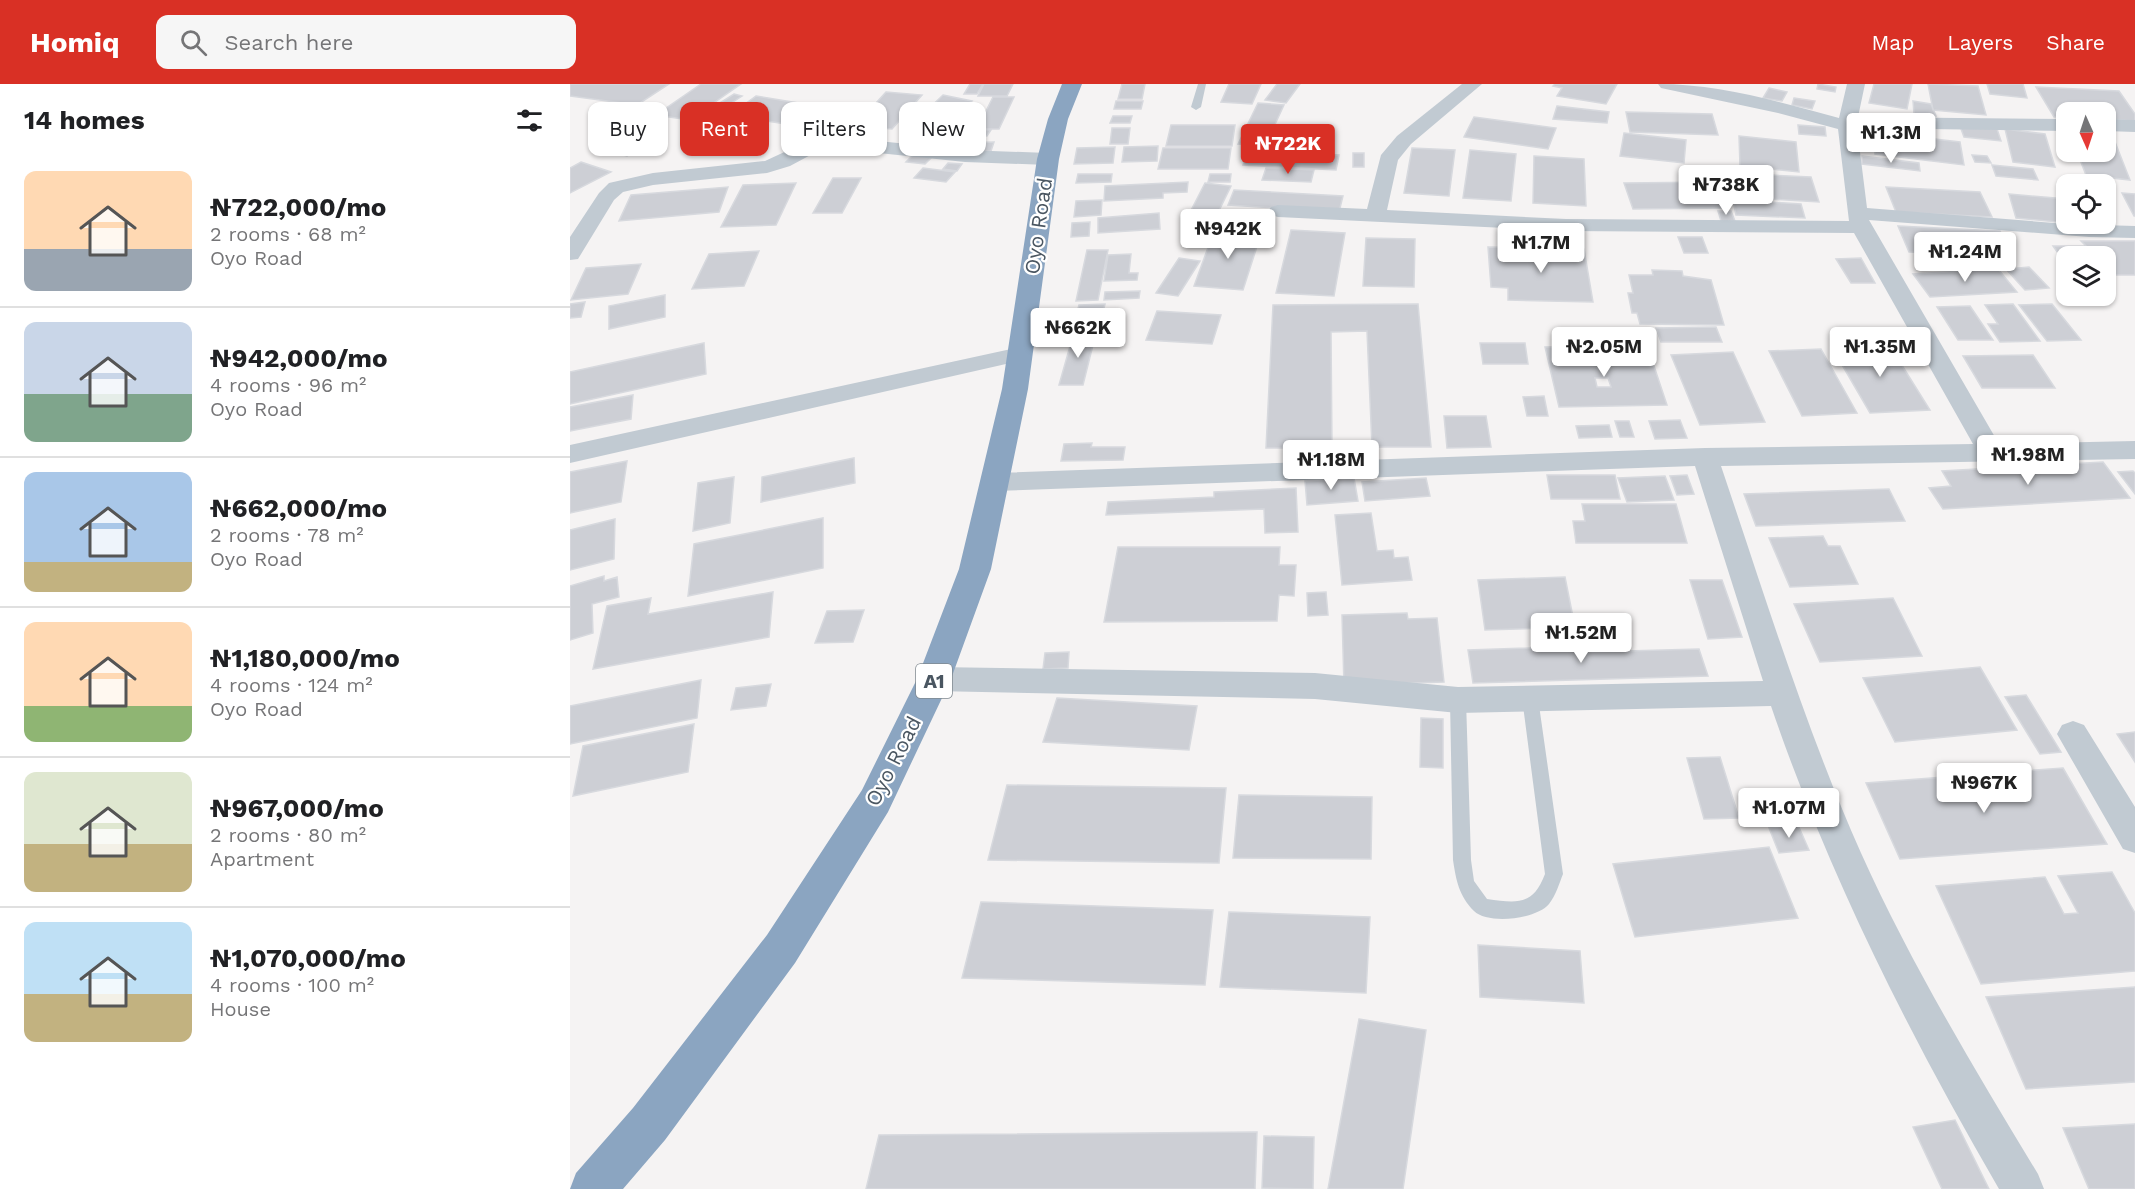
<!DOCTYPE html>
<meta charset="utf-8">
<style>
:root{--surface:#fff;--page:#f6f6f6;--text:#202124;--muted:#757577;--line:#e0e0e0;--accent:#d93025}
body{margin:0;font-family:"Work Sans",sans-serif;background:var(--page);color:var(--text);height:100vh;display:flex;flex-direction:column;font-size:22px;white-space:nowrap}
*{box-sizing:border-box;margin:0}
p{font-size:20px;color:var(--muted)}
.icon{flex:none;width:33px;height:33px;fill:none;stroke:currentColor;stroke-width:2;stroke-linecap:round;stroke-linejoin:round}
.map{position:relative;flex:1;overflow:hidden}
.details{display:flex;flex-direction:column;background:var(--surface);width:570px}
.details>*{flex:none}
.guide{position:absolute;left:18px;top:18px;width:570px;height:54px;display:flex;gap:12px}
.needle{width:39px;rotate:177deg}
.buttons{position:absolute;left:1486px;top:18px;display:grid;gap:12px}
.buttons a{display:grid;place-items:center;width:60px;height:60px;border-radius:12px;background:var(--surface);box-shadow:0 2px 4px #0004;font-size:30px}
.price{position:absolute;translate:-50% -51px;padding:0 14px;border-radius:6px;background:#fff;color:#222;font-size:20px;line-height:39px;filter:drop-shadow(0 2px 3px #0008)}
.price::after{content:'';position:absolute;left:50%;top:36px;width:18px;height:14px;margin-left:-9px;background:inherit;clip-path:polygon(0 0,100% 0,50% 100%)}
.price.on{background:var(--accent);color:#fff}
ul{padding:0;list-style:none}
li{display:flex;align-items:center;gap:18px;height:150px;padding:0 24px}
li+li{border-top:2px solid var(--line)}
li span{display:grid;place-items:center;flex:none;width:168px;height:120px;border-radius:12px;color:#555}
li>.icon{margin-inline-start:auto}
span .icon{width:72px;height:72px;fill:#fffc;stroke-width:1}
li b{font-size:26px}
h2{display:flex;justify-content:space-between;align-items:center;height:72px;padding:0 24px;font-size:26px}
.pill{padding:0 21px;border-radius:12px;background:var(--surface);box-shadow:0 2px 4px #0004;font-size:21px;line-height:54px}
.pill.on{background:var(--accent);color:#fff}
header{display:flex;align-items:center;gap:36px;box-sizing:border-box;height:84px;padding:0 30px;background:var(--accent);color:#fff}
header strong{font-size:28px}
nav{display:flex;gap:33px;margin-inline-start:auto;font-size:21px}
.search{width:420px;height:54px;background:var(--page);display:flex;align-items:center;gap:15px;box-sizing:border-box;padding:0 21px;border-radius:12px;color:var(--muted);font-size:22px}
main{display:flex;flex:1;min-height:0}
.map>svg:first-child{display:block}
.building{fill:#cdcfd5;stroke:#d7d9de;stroke-width:1.5;fill-rule:evenodd}
.lines{fill:none;stroke-linecap:round;stroke-linejoin:round}
.lane{fill:#c1cad2;fill-rule:evenodd}
.street{fill:#c1cad2;fill-rule:evenodd}
.highway{fill:#8ba5c1;fill-rule:evenodd}
.labels{text-anchor:middle;dominant-baseline:central;stroke-width:4.5;stroke-linejoin:round;paint-order:stroke}
.shield{fill:#fff;stroke:#808990;stroke-width:1.5}
.shield-label{font-size:20px;font-weight:bold;fill:#4a5661}
.street-label{font-size:21px;fill:#4a5661;stroke:#fff}
</style>
<header>
<strong>Homiq</strong>
<div class="search"><svg class="icon" aria-label="search" viewBox="0 0 24 24"><circle cx="10" cy="10" r="6"/><path d="M15 15l6 6"/></svg>Search here</div>
<nav><a>Map</a><a>Layers</a><a>Share</a></nav>
</header>
<main>
<section class="details">
<h2>14 homes<svg class="icon" aria-label="filters" viewBox="0 0 24 24"><path d="M4 7h16M4 17h16"/><circle cx="9" cy="7" r="2"/><circle cx="15" cy="17" r="2"/></svg></h2>
<ul>
<li><span style="background:linear-gradient(#ffd9b3 65%,#9aa5b1 0)"><svg class="icon" aria-label="home" viewBox="0 0 24 24"><path d="M3 11l9-7 9 7M6 9v11h12V9"/></svg></span><div><b>₦722,000/mo</b><p>2 rooms · 68 m²</p><p>Oyo Road</p></div></li>
<li><span style="background:linear-gradient(#c9d6e8 60%,#7fa58c 0)"><svg class="icon" aria-label="home" viewBox="0 0 24 24"><path d="M3 11l9-7 9 7M6 9v11h12V9"/></svg></span><div><b>₦942,000/mo</b><p>4 rooms · 96 m²</p><p>Oyo Road</p></div></li>
<li><span style="background:linear-gradient(#a9c7e8 75%,#c2b280 0)"><svg class="icon" aria-label="home" viewBox="0 0 24 24"><path d="M3 11l9-7 9 7M6 9v11h12V9"/></svg></span><div><b>₦662,000/mo</b><p>2 rooms · 78 m²</p><p>Oyo Road</p></div></li>
<li><span style="background:linear-gradient(#ffd9b3 70%,#8fb573 0)"><svg class="icon" aria-label="home" viewBox="0 0 24 24"><path d="M3 11l9-7 9 7M6 9v11h12V9"/></svg></span><div><b>₦1,180,000/mo</b><p>4 rooms · 124 m²</p><p>Oyo Road</p></div></li>
<li><span style="background:linear-gradient(#dfe7d0 60%,#c2b280 0)"><svg class="icon" aria-label="home" viewBox="0 0 24 24"><path d="M3 11l9-7 9 7M6 9v11h12V9"/></svg></span><div><b>₦967,000/mo</b><p>2 rooms · 80 m²</p><p>Apartment</p></div></li>
<li><span style="background:linear-gradient(#bfe0f5 60%,#c2b280 0)"><svg class="icon" aria-label="home" viewBox="0 0 24 24"><path d="M3 11l9-7 9 7M6 9v11h12V9"/></svg></span><div><b>₦1,070,000/mo</b><p>4 rooms · 100 m²</p><p>House</p></div></li>
</ul>
</section>
<div class="map">
<svg width="1565" height="1105" viewBox="0 0 1565 1105">
<rect width="100%" height="100%" fill="#f5f3f3"/>
<path class="building" d="M0 0H99L67 21 0 12Z
M131 0H171L119 36 86 31Z
M400 0H413L407 10H394Z
M414 0H443L437 12H408Z
M552 0H575L572 15H548Z
M659 0H691L682 20 651 18Z
M707 0H730L716 19 695 16Z
M985 0H1047L1036 20 987 12 992 4 983 2Z
M1248 0 1266 3 1265 8 1247 5Z
M1304 0H1342L1337 25 1299 19Z
M1358 0 1408 2 1416 31 1363 26Z
M1417 0H1453L1457 14 1420 10Z
M1466 3 1549 7 1565 30V37L1536 35V28H1497V33H1484Z
M1199 4 1217 8 1212 17 1193 14Z
M316 8 352 11 322 45 285 42Z
M164 10 172 12 163 18 173 20 152 33 134 29Z
M373 11 402 17 379 39 348 35Z
M186 12 259 24 234 43 160 31Z
M423 13H444L429 45H407Z
M1224 14 1245 17 1242 25 1222 21Z
M546 17H573L571 25H544Z
M1343 17 1361 20 1366 32 1344 30Z
M688 19 714 21 695 62 668 60Z
M987 22 1039 28 1037 39 983 35Z
M1056 28 1142 30 1148 51 1060 48Z
M543 32H562L560 39H540Z
M904 33 986 44 978 65 894 53Z
M601 41H665L662 62H596Z
M1228 41 1255 43 1256 52 1229 50Z
M1390 42 1427 45 1431 57 1394 53Z
M542 44H560L558 60H540Z
M405 45 421 46 417 52 401 51Z
M1435 45 1475 50 1485 83 1443 78Z
M359 46 392 51 374 68 330 61 343 49 354 50Z
M1304 48 1390 58 1394 81 1305 70Z
M1054 49 1116 56 1114 79 1050 72Z
M67 52 82 57 71 63 56 59Z
M1169 52 1226 58 1229 88 1170 82Z
M1536 57 1545 58 1560 96 1516 91 1507 68H1536Z
M424 58 421 67 387 68 390 59Z
M55 61 69 65 57 72 42 68Z
M588 62 587 77 552 78 554 63Z
M545 63 543 79 504 80 507 64Z
M593 64H661L658 85H588Z
M842 64 885 66 879 112 834 109Z
M678 66 769 71 766 86 673 81Z
M900 66 946 70 941 117 893 114Z
M783 69H794V83H783Z
M344 70 363 72 355 80 336 78Z
M1402 71 1417 72 1421 79 1405 78Z
M964 72 1014 75 1016 122 963 119Z
M1292 72 1349 79 1350 87 1292 80Z
M11 78 41 88 0 109V84Z
M378 79 392 80 387 87 373 85Z
M1422 81 1463 85 1468 96 1426 92Z
M353 84 385 88 376 98 344 94Z
M696 84 744 86 741 98 692 96Z
M1157 89 1241 93 1249 118 1180 114 1181 117 1231 120 1235 134 1166 131Z
M508 90H542L541 98 506 99Z
M640 90H661L660 98H638Z
M263 94H291L272 129H243Z
M618 98 617 108 593 109V114L534 117 535 102Z
M1145 98 1157 124 1063 125 1054 99Z
M226 99 206 141 151 143 173 101Z
M635 99 661 102 642 141 615 138Z
M158 103 149 128 49 137 61 111Z
M1316 103 1410 108 1422 133 1326 128Z
M664 106 773 112 769 128 658 121Z
M1552 109 1565 110V132H1564Z
M1439 110 1497 115V139L1446 134Z
M532 116 531 131 504 133 506 117Z
M1536 121 1546 144 1502 140H1536Z
M1148 127H1161L1165 137H1151Z
M589 129 590 145 528 149V134Z
M520 138 519 152 501 153 502 139Z
M1328 142 1430 147 1443 173 1339 168Z
M721 146 775 149 764 212 706 209Z
M644 147 691 150 673 206 624 202Z
M1108 153H1132L1138 169H1114Z
M796 154 845 155 844 203 793 202Z
M1511 157H1565V191H1536V172H1497V182L1483 162H1516Z
M918 163 1014 165 1023 218 938 216V204L921 203Z
M517 166H538L528 216 506 217Z
M189 167 174 202 122 205 139 170Z
M561 170 559 189H568L567 196 534 197 538 171Z
M609 174 630 177 608 212 586 209Z
M1291 174 1305 199H1281L1266 175Z
M71 180 58 210 1 216 16 184Z
M1459 183 1479 204 1455 206 1436 185Z
M1428 185 1447 208 1360 213 1343 190Z
M1082 186 1112 187 1113 192 1141 196 1154 241 1070 240 1067 229H1062L1058 209H1063L1059 191H1083Z
M570 207 569 214 534 216 535 208Z
M95 211V233L39 245V222Z
M15 218 11 233 0 234V220Z
M535 220 530 242H503L509 221Z
M848 220 861 363H802L797 247 761 248 762 364H696L703 221Z
M1443 220 1470 257 1430 258 1418 240H1428L1415 221Z
M1482 220 1511 256 1477 257 1449 221Z
M1400 222 1423 256H1388L1367 223Z
M587 227 651 231 642 260 576 256Z
M1146 243 1152 258H1091L1086 244Z
M504 248 526 249 513 301H489Z
M134 259 136 290 0 320V288Z
M910 259H955L958 280H913Z
M1318 259 1360 326 1300 329 1261 262Z
M1029 262 1031 268 1079 267 1097 321 989 323 975 263ZM1025 294H1038L1041 303H1027Z
M1251 265 1287 329 1232 332 1199 267Z
M1163 268 1195 338 1130 341 1101 271Z
M1463 271 1485 304H1412L1393 272Z
M63 311 61 335 0 347V323Z
M974 312 978 332H957L953 313Z
M874 332H916L921 363 877 364Z
M1110 336 1117 354 1085 355 1079 337Z
M1045 337H1059L1064 353H1050Z
M1039 341 1042 353 1009 354 1006 342Z
M522 359 521 363H555L553 376 491 377 494 360Z
M284 374 285 399 191 418 192 393Z
M57 377 51 418 0 429V388Z
M1533 378 1560 414 1373 425 1359 404 1381 402 1372 387Z
M1563 387 1565 389V410L1548 388Z
M977 391H1045L1050 415H981Z
M1117 391 1124 410 1107 411 1100 392Z
M1095 392 1104 416 1057 418 1048 394Z
M164 393 160 439 123 447 128 399Z
M784 394 788 417 737 421 735 397Z
M856 394 860 412 795 417 792 398Z
M726 404 728 448 695 449 694 425 536 431 538 418 644 413V408Z
M1319 405 1335 437 1186 442 1174 410Z
M1012 420H1106L1117 459H1006L1003 437H1015Z
M801 429 807 467 823 466 824 474 838 473 842 496 772 501 765 431Z
M253 434V484L118 512 124 460Z
M45 435 44 475 0 486V446Z
M1253 452 1258 462H1270L1288 500 1220 503 1199 454Z
M548 463H710L709 481H726L724 512 709 511 707 537 534 538Z
M34 492V497L47 493 49 513 22 520 23 549 0 556V502Z
M995 493 1005 543 915 546 908 496Z
M1120 496H1152L1172 553 1138 555Z
M203 508 199 553 23 585 37 522 81 514 78 530Z
M756 508 758 531 738 532 737 509Z
M1323 514 1352 572 1250 578 1224 520Z
M294 526 283 558 245 559 257 527Z
M837 529 838 535 867 534 874 598 774 601 772 531Z
M1018 562 1019 568 1129 565 1138 592 903 599 898 566Z
M499 568 498 584 473 585 475 569Z
M1410 583 1447 646 1325 658 1293 594Z
M131 596 127 634 0 660V622Z
M201 600 196 622 161 626 166 604Z
M1456 611 1491 668 1470 670 1435 613Z
M487 614 627 622 619 666 473 658Z
M851 634 873 635V684L850 683Z
M124 640 118 688 3 712 13 662Z
M1565 648V678L1547 650Z
M1150 673 1169 734 1134 735 1117 674Z
M1493 684 1537 760 1330 775 1296 699Z
M437 701 656 704 649 779 418 776Z
M669 711 802 713 801 775 663 774Z
M1228 741 1239 766 1209 769 1199 744Z
M1199 763 1228 834 1065 853 1043 780Z
M1542 788 1565 829V887L1411 900 1366 802 1475 793 1494 830 1508 829 1488 792Z
M411 818 643 826 635 901 392 894Z
M659 828 800 833 796 909 650 903Z
M908 861 1010 867 1014 919 910 913Z
M1565 903V998L1456 1005 1416 913Z
M789 935 856 946 833 1105H758Z
M1385 1036 1419 1105H1372L1343 1043Z
M1565 1040V1105H1519L1493 1044Z
M687 1048 685 1105H296L309 1051Z
M694 1052 744 1053 743 1105 692 1104Z"/>
<g class="lines">
<path class="lane" d="M628 0H636L631 23 626 26 621 23Z
M960 608 966 609 968 614 993 790C989 800 986 811 979 820 967 835 918 841 904 827 889 812 886 796 883 776L880 616 882 611 888 610 894 611 896 616 901 776 904 797 917 815C947 819 963 822 975 790L952 614 954 609Z"/>
<path class="street" d="M892 0H912L841 60 828 76 817 126 996 135 1279 137 1268 45 1208 29 1091 4 1088 0C1150 0 1210 18 1269 34L1277 0H1295L1288 33 1497 35V47L1287 44 1297 124 1497 140 1565 142V154L1519 153 1299 136 1429 360 1565 357V375L1151 382C1195 512 1235 643 1291 769 1341 880 1405 986 1468 1090L1474 1105H1429C1339 950 1259 792 1201 622L888 629 745 615 364 607 353 604 349 595 353 586 364 583 745 589 888 603 1193 597 1125 382 425 407 416 404 412 398 416 392 425 389 1135 364 1403 360 1284 149 996 147 708 133 701 131 698 127 701 123 708 121 797 125 811 71 827 52Z
M1536 35 1565 36V48L1536 47Z
M270 53 395 66 478 69 485 71 488 75 485 79 478 81 395 78 270 65 248 67 220 82 197 89 83 101 53 108 44 116 8 175 0 176V153L29 109 39 99 83 89 195 77 236 58Z
M450 263 458 265 462 270 458 275 0 379V361Z
M1503 637 1514 641 1565 723V769L1553 765 1487 650 1492 641Z"/>
<path class="highway" d="M492 0H512L498 35 489 75 458 305 421 485 381 595 318 728 225 879 95 1056 53 1105H0L6 1089 63 1024 197 851 292 706 347 595 389 485 432 305 467 75 478 35Z"/>
</g>
<g class="labels">
<rect class="shield" x="346" y="580" width="36" height="34" rx="4.5"/>
<g class="shield-label">
<text x="364" y="597">A1</text>
</g>
<g class="street-label">
<text transform="translate(468 142) rotate(-82)">Oyo Road</text>
<text transform="translate(323 677) rotate(-63)">Oyo Road</text>
</g>
</g>
</svg>
<div class="buttons">
<a><svg class="needle" viewBox="-14 -14 28 28"><path d="M0-13l5 13h-10z" fill="#e53935"/><path d="M0 13l5-13h-10z" fill="#757577"/></svg></a>
<a><svg class="icon" aria-label="locate" viewBox="0 0 24 24"><circle cx="12" cy="12" r="6"/><path d="M12 2v4M12 18v4M2 12h4M18 12h4"/></svg></a>
<a><svg class="icon" aria-label="layers" viewBox="0 0 24 24"><path d="M12 4l9 5-9 5-9-5zM3 14l9 5 9-5"/></svg></a>
</div>
<b class="price" style="left:1321px;top:80px">₦1.3M</b>
<b class="price on" style="left:718px;top:91px">₦722K</b>
<b class="price" style="left:1156px;top:132px">₦738K</b>
<b class="price" style="left:658px;top:176px">₦942K</b>
<b class="price" style="left:971px;top:190px">₦1.7M</b>
<b class="price" style="left:1395px;top:199px">₦1.24M</b>
<b class="price" style="left:508px;top:275px">₦662K</b>
<b class="price" style="left:1034px;top:294px">₦2.05M</b>
<b class="price" style="left:1310px;top:294px">₦1.35M</b>
<b class="price" style="left:1458px;top:402px">₦1.98M</b>
<b class="price" style="left:761px;top:407px">₦1.18M</b>
<b class="price" style="left:1011px;top:580px">₦1.52M</b>
<b class="price" style="left:1414px;top:730px">₦967K</b>
<b class="price" style="left:1219px;top:755px">₦1.07M</b>
<div class="guide">
<a class="pill">Buy</a>
<a class="pill on">Rent</a>
<a class="pill">Filters</a>
<a class="pill">New</a>
</div>
</div>
</main>
